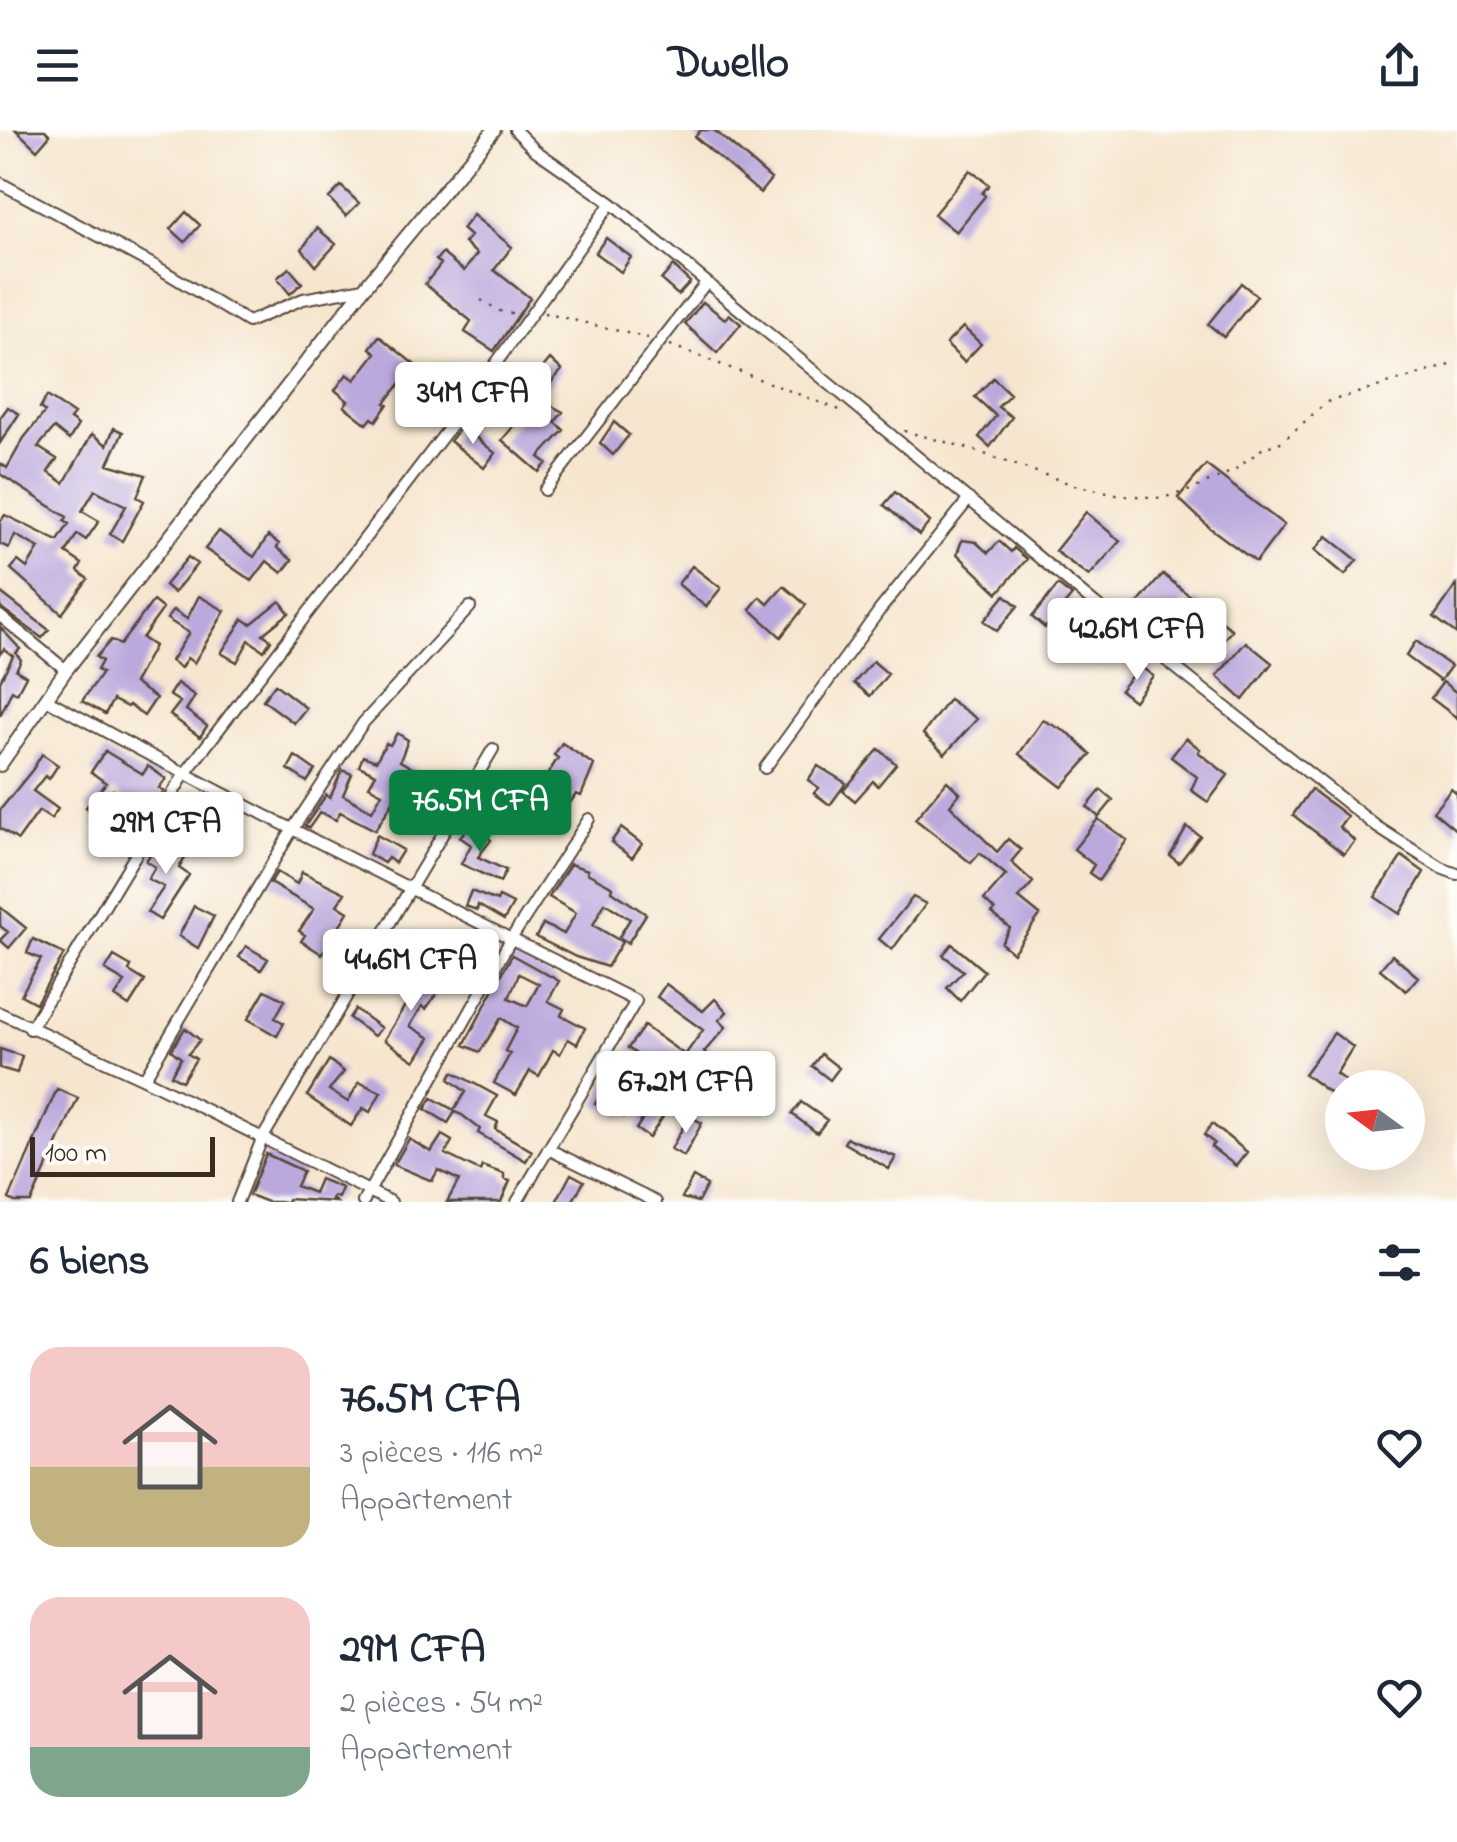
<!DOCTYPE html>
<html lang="fr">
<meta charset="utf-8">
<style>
:root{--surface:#fff;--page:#f2f2f3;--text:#1f2937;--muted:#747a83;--accent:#0b8043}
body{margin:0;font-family:"Indie Flower",sans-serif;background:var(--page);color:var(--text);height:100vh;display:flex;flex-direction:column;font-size:38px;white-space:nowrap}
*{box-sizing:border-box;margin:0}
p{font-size:32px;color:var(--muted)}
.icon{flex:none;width:55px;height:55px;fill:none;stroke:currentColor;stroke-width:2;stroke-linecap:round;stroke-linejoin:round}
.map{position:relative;height:1072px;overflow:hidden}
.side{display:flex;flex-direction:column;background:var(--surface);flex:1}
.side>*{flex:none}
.needle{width:65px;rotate:285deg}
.controls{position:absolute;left:1325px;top:940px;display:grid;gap:20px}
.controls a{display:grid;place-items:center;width:100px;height:100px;border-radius:50%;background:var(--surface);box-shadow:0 10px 40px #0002;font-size:50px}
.scale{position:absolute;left:30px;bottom:25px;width:185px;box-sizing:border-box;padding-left:10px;border:5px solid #3b2a1e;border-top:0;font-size:28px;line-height:35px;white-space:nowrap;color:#3b2a1e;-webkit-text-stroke:8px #fdfcf7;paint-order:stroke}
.price{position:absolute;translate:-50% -85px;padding:0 22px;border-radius:10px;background:#fff;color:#222;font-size:32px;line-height:65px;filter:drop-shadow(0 2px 5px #0008)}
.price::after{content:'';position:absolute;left:50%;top:60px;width:30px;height:22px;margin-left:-15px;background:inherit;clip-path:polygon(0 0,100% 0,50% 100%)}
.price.on{background:var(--accent);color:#fff}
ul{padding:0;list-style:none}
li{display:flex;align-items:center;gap:30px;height:250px;padding:0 30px}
li span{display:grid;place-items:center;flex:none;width:280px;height:200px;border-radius:30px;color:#555}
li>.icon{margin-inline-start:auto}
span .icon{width:120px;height:120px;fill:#fffc;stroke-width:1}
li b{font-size:42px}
h2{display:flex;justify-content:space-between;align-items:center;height:120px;padding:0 30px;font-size:42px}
header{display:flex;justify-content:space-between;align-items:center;height:130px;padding:0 30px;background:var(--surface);font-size:45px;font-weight:700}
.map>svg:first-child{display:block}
.building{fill:#bba9dd;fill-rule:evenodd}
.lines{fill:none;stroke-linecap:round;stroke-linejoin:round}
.minor-casing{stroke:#574639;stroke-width:14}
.tertiary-casing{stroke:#574639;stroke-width:16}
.path{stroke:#574639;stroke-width:2.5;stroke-dasharray:2.5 8;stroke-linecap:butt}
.minor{stroke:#fff;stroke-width:10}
.tertiary{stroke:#fff;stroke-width:12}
</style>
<header><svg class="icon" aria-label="menu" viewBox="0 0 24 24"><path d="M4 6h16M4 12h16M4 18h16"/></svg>Dwello<svg class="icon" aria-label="share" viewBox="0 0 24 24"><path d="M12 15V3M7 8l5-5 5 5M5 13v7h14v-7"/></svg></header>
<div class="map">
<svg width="1457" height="1072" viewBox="0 0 1457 1072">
<rect width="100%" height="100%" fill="#fdfcf7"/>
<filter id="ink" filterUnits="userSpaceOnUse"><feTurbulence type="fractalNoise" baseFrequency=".01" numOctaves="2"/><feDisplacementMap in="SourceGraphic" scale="20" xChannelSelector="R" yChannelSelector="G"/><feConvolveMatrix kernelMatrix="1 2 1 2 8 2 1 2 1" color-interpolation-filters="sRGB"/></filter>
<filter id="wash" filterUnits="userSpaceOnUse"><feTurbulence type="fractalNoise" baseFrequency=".0048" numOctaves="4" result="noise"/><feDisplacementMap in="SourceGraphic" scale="40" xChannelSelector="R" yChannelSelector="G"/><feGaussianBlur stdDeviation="2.25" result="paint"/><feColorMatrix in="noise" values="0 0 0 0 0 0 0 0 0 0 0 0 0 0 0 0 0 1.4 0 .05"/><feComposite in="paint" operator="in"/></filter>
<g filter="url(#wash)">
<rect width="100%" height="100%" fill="#f6e6cf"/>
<g id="blocks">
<path class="building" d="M16 0H45L50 5 37 20Z
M701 0H714L771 49 760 63 695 7Z
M970 40 989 55 982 63 985 66 956 102 934 84Z
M341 56 359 73 346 86 329 68Z
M186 82 200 95 185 112 171 99Z
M473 85 512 117 494 140 530 168 494 221 465 202 471 191 425 154 441 134 436 130 442 123 464 141 477 124 464 113 470 106 462 99Z
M317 98 336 114 316 136 302 119Z
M606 108 631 127 621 142 595 123Z
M673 136 690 152 678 165 661 150Z
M289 138 302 153 290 164 277 148Z
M1241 153 1257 166 1224 207 1208 194Z
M703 172 725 189 729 184 741 194 717 223 685 194Z
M963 197 981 214 964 232 946 214Z
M379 206 415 235 385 273 388 274 376 291 372 288 367 294 344 276 348 271 335 260 347 244 355 250 376 223 370 218Z
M550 229 562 240 548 256 536 246Z
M993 248 1010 264 998 277 1012 287 990 317 979 307 996 286 975 267Z
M519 259 563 282 555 292 564 300 539 327 547 333 539 342 502 310 528 279 513 271Z
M47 266 74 284 70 289 78 295 69 310 54 298 38 317 57 329 48 342 64 353 92 304 107 315 114 298 123 302 108 334 146 345 137 367 144 371 122 411 110 404 126 376 95 360 82 381 99 391 86 410 77 404 66 423 82 434 78 441 88 449 62 484 11 439 18 431 27 438 39 418 15 405 9 418 0 414V392L5 385 58 411 69 394 64 391 67 387 0 344V333L7 338 24 308 45 282 40 278Z
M8 277 19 284 0 313V288Z
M614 292 629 305 613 325 600 313Z
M462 296 495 323 484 338 450 311Z
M1206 335 1284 395 1256 432 1210 398 1178 368Z
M895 362 930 392 919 405 884 375Z
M1086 382 1120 411 1089 446 1055 421Z
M219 401 254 427 268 406 279 414 277 418 292 430 282 443 267 431 252 451 205 419Z
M1327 406 1357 430 1345 445 1315 420Z
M962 410 976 412 988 423 999 411 1011 422 1014 418 1027 429 998 463 957 424Z
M188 427 197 434 174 463 165 455Z
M692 436 721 458 706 477 678 454Z
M1163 444 1190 466 1157 500 1132 480Z
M1457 454V504L1434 487Z
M1058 455 1072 466 1045 498 1032 487Z
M784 456 806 475 781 507 750 479 760 467 768 474Z
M0 462 49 500 42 508 0 477Z
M1005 465 1018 476 997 501 984 491Z
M199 466 225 481 194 533 187 528 181 538 171 531 189 503 167 489 173 480 187 489Z
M1196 470 1232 500 1218 516 1201 502 1209 493 1189 477Z
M153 471 163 479 142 508 154 516 134 553 156 568 144 586 129 575 127 577 113 570 105 584 82 571 102 543 97 540 102 531 96 527 111 510 120 515Z
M280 471 289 483 263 504 271 510 264 521 249 510 237 532 221 523 243 489 251 494Z
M0 497 20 519 16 523 21 530 16 540 26 546 17 563 12 560 0 586V551L13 526 4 519 0 524Z
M1416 511 1451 536 1440 551 1406 526Z
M1246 512 1272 533 1243 570 1217 546Z
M873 531 888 544 870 566 854 553Z
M1140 536 1153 546 1134 571 1120 560Z
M1443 552 1457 563V588L1431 568Z
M177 553 195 566 186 580 207 596 200 607 170 585 180 572 169 565Z
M275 554 306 578 294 593 263 570Z
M949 569 977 589 945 624 923 604Z
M1043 590 1070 604 1091 625 1062 657 1019 624Z
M397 603 408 610 400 631 430 648 423 660 407 650 375 700 340 682 336 690 320 682 309 698 305 696 326 665 330 668 342 640 352 644 343 665 372 681 382 663 369 656 376 644 359 636 363 626 376 631 386 613 390 615Z
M1186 608 1200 619 1198 622 1228 645 1208 672 1191 660 1197 647 1171 627Z
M562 613 594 635 581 666 576 664 566 679 549 668 559 653 547 645 558 628 554 625Z
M879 619 896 634 878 656 873 651 855 671 843 661Z
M105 621 143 644 148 636 166 649 159 658 164 661 157 673 144 665 133 676 113 660 94 684 86 677 106 653 91 642Z
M42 624 58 635 49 649 45 646 33 661 58 679 51 689 39 681 18 710 0 698V680L33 639Z
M295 626 315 640 307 652 288 639Z
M818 636 846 653 830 675 814 663 819 658 808 650Z
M947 651 960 663 950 675 997 722 1008 709 1021 720 1011 732 1033 752 1019 768 1040 785 1013 823 1001 813 1010 798 992 783 995 780 984 770 1006 745 980 723 971 733 915 689Z
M1311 659 1347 686 1339 697 1355 711 1344 724 1293 685Z
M1451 659 1457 664V701L1433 681Z
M1101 660 1113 670 1099 687 1087 677Z
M191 665 210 674 201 690 213 698 206 708 177 690Z
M102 680 138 704 130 717 93 693Z
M1098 689 1127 710 1099 750 1089 743 1094 735 1074 719Z
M471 694 491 710 478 727 506 740 500 752 461 734 471 715 460 707Z
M1187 697 1200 706 1179 733 1170 726Z
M621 698 642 714 632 728 611 712Z
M377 705 403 720 395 733 388 728 384 733 369 724Z
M158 711 185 728 179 738 189 745 160 790 147 782 164 757 148 749 155 737 146 731Z
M1402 726 1424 742 1400 784 1375 767Z
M570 734 588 740 587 743 613 757 612 761 646 784 628 813 619 807 630 789 605 773 593 795 622 812 607 837 576 827 536 807 543 794 564 804 576 783 549 767Z
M277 742 297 754 302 742 345 763 337 775 348 782 322 824 301 811 305 805 299 801 314 779 270 753Z
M471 761 497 771 499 767 513 774 504 790 478 775 477 780 465 776Z
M913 767 926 774 892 820 879 809Z
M194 776 214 786 198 818 179 806Z
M0 777 26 798 9 818 0 810 8 802 0 796Z
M33 809 64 824 36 873 21 865 41 829 27 823Z
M472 813 489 822 479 838 462 827Z
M952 814 984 841 960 871 947 858 963 841 943 825Z
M246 816 268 829 261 840 239 827Z
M512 825 559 851 548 871 564 879 561 885 585 898 577 914 568 909 560 924 553 920 539 946 530 941 516 965 494 953 510 924 505 921 517 898 501 888 480 922 464 915ZM519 844 539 854 527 876 509 868Z
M1392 825 1418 847 1406 861 1380 839Z
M114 826 131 836 129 841 145 851 129 876 115 867 125 852 105 840Z
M398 835 440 859 426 879 422 876 410 896 430 908 415 931 384 910 414 861 391 847Z
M666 854 703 881 715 869 727 882 719 890 726 897 704 922 722 935 714 947 694 933 688 941 679 935 677 941 646 927 644 930 628 918 644 896 685 925 703 900 657 867Z
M265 860 285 870 275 888 284 893 277 906 248 889Z
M355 879 381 898 374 906 349 888Z
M185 898 200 910 188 924 196 929 182 951 171 945 181 928 171 920Z
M1334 903 1353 917 1336 944 1355 958H1342V972L1304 944Z
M0 919 22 926 17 943 0 938Z
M821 924 839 938 830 950 812 936Z
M329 930 344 942 329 960 348 972 359 952 381 962 370 982 363 978 351 996 307 966Z
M616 937 644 952 624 987 595 974Z
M453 942 497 966 486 986 498 992 495 999 532 1021 526 1031 478 1003 480 999 462 985 455 982 448 993 425 979 432 968 454 980 466 962 449 949Z
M57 959 78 968 31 1072H15L9 1069Z
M655 970 668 979 649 1008 636 999Z
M801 972 827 990 817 1003 792 984Z
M689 986 702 993 684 1026 671 1019Z
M1212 994 1247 1022 1236 1036 1211 1017 1214 1013 1204 1005Z
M442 1005 452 1011 445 1024 480 1041 482 1036 504 1044V1049L510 1051 501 1072H447L459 1050 438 1040 432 1051 394 1035 409 1009 431 1022Z
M847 1008 896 1027 889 1039 844 1013Z
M266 1024 303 1041 296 1056 314 1063 320 1049 342 1058 338 1068 334 1066 332 1069 336 1072 288 1069 287 1072H267L249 1065Z
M571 1044 584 1051 572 1072H556Z
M693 1047 707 1055 698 1072 682 1068Z"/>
</g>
</g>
<g filter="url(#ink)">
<use href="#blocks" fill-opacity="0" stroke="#574639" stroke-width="2.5"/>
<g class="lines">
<g class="minor-casing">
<path id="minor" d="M515 0 535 20 611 73 1095 474 1377 697 1441 738 1457 744
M0 53 157 137 248 192 303 169 364 158
M545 360 705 154
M0 486 66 540
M46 569C240 676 438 772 636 871L517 1072
M765 638 879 481 969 369
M0 883 144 949 391 1072
M30 899 184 645 456 289 611 73
M144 949 292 700 363 593 470 477
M548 1019 656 1072
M237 1072 262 1009 493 619
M363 1072 511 809 589 689"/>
</g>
<g class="tertiary-casing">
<path id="tertiary" d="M0 635 66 540 364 158 494 0"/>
</g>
<path class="path" d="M481 170 500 181 517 184
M544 183 648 208
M670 215 845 282
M904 301 964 317 1074 355 1121 365 1162 368 1191 360 1233 341 1266 316 1276 315 1286 308 1327 272 1457 233"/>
<use href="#minor" class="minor"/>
<use href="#tertiary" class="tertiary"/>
</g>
</g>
</svg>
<div class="controls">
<a><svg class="needle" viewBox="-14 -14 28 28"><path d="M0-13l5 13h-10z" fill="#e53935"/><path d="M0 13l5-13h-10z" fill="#747a83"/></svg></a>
</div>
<div class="scale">100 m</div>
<b class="price" style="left:473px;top:317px">34M CFA</b>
<b class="price" style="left:1137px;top:553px">42.6M CFA</b>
<b class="price on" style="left:480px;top:725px">76.5M CFA</b>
<b class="price" style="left:166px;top:747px">29M CFA</b>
<b class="price" style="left:411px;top:884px">44.6M CFA</b>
<b class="price" style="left:686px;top:1006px">67.2M CFA</b>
</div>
<section class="side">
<h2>6 biens<svg class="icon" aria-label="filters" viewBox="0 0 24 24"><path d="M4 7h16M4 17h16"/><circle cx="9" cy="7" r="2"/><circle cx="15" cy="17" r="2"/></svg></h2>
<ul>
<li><span style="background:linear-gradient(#f6c9c9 60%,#c2b280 0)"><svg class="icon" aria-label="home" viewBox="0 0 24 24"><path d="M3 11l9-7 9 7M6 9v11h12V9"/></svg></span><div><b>76.5M CFA</b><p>3 pièces · 116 m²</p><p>Appartement</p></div><svg class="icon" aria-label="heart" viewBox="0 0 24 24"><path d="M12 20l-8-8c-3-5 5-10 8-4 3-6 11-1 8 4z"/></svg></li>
<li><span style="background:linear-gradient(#f6c9c9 75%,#7fa58c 0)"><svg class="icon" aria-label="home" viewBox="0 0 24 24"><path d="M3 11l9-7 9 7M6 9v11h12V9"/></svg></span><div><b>29M CFA</b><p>2 pièces · 54 m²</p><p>Appartement</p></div><svg class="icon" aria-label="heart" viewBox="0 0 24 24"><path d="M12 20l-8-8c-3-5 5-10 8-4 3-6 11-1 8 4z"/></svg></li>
</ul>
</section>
